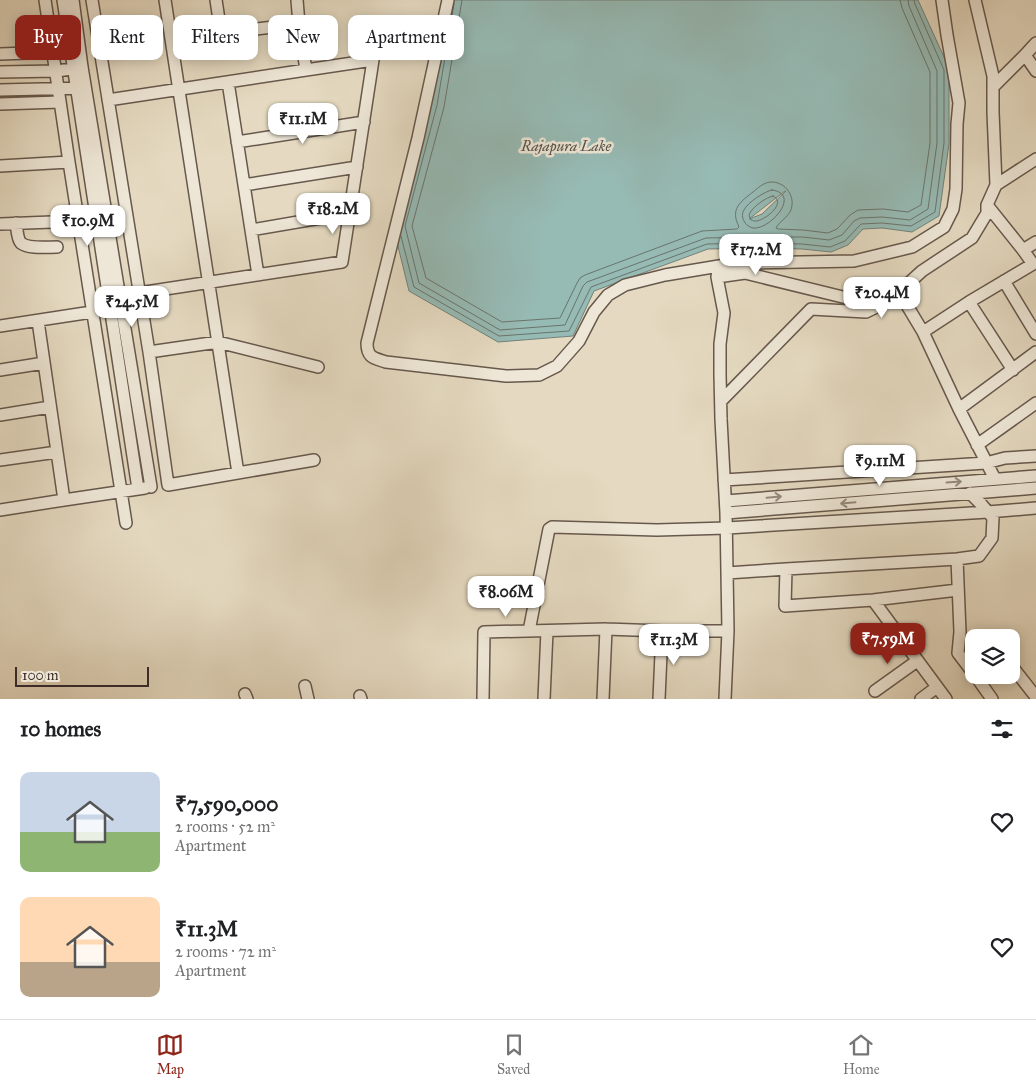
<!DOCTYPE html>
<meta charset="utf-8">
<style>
:root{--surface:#fff;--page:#f2f2f2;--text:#202124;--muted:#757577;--line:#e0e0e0;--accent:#8f2418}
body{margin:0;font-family:"IM FELL Great Primer",serif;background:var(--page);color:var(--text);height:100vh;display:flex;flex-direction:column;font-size:19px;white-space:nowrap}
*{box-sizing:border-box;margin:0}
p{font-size:16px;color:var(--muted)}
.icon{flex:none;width:28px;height:28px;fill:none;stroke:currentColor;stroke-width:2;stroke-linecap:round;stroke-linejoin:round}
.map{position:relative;height:699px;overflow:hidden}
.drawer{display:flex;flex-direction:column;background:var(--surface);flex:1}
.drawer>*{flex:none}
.hud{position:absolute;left:15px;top:15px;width:500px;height:45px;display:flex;gap:10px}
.buttons{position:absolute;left:965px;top:629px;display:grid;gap:10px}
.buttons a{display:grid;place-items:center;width:55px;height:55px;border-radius:10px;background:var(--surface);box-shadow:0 2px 12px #0003;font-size:25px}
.scale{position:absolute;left:15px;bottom:12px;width:134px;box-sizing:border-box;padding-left:5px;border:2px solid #3d2d26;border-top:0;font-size:14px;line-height:18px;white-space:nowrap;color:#3d2d26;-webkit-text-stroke:4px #eee7d7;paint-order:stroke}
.price{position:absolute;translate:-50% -42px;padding:0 11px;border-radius:10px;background:#fff;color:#222;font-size:16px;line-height:32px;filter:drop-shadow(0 1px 2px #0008)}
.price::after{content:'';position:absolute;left:50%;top:30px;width:15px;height:11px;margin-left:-8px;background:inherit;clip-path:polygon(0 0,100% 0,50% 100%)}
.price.selected{background:var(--accent);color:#fff}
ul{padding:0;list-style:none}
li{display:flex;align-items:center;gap:15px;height:125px;padding:0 20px}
li span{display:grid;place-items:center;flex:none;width:140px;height:100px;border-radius:10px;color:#555}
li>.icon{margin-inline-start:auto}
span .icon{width:60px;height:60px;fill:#fffc;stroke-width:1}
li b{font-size:21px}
h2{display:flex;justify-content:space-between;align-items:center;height:60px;padding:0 20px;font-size:21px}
.pill{padding:0 18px;border-radius:10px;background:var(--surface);box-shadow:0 2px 12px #0003;font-size:18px;line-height:45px}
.pill.selected{background:var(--accent);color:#fff}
.menu{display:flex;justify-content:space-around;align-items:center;height:70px;border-top:1px solid var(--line);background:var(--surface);font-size:14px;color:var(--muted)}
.menu a{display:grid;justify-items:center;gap:2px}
.menu .selected{color:var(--accent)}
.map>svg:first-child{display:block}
.water{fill:#96bab4;stroke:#72827b;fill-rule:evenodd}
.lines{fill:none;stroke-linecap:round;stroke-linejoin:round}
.shore{stroke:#6a746d;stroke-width:1}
.minor-casing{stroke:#67584d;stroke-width:14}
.minor{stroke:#eee7d7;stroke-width:11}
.oneway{stroke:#968a7e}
.labels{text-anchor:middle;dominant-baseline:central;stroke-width:5;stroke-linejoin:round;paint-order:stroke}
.water-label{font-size:15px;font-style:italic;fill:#53504a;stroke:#eee7d7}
</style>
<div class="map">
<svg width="1036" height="699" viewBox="0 0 1036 699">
<rect width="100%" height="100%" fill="#e5dac1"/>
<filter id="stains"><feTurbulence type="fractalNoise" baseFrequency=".004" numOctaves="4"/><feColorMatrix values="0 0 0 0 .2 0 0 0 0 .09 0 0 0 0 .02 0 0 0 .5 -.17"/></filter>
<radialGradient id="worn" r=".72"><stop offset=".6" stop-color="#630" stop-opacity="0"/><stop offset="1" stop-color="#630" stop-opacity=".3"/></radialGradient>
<path class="water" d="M443 0H918L949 68V144L939 216 912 232 882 228 863 229 848 245 831 252 802 249 758 248 708 249 594 291 573 336 498 342 409 291 393 226ZM786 191 762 214 749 219 785 191Z"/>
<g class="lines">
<path class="shore" d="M462 0 444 107 412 226 426 278 502 322 560 318 577 283 580 278 585 275 702 231 737 229 739 227C730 209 740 202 753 192 758 188 763 183 770 182 786 181 797 198 790 212 787 217 781 221 777 226L776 228 778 229 803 230 828 233 837 229 850 215 858 210 883 209 908 212 921 205 930 143V72L902 8 900 0
M454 4 437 105 405 226 419 283 500 330 565 325 583 286 587 282 706 238 759 237H803L829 240 842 235 854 221 860 218 882 217 910 220 928 209 937 143V71L909 6 908 0
M772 190C802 194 770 230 753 228 749 227 746 225 744 221 742 218 742 213 744 210 747 203 765 191 772 190Z
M773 196C788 203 763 222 755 221 753 221 752 220 751 220L749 215C752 207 765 198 773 196Z
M401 236 414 287 499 336 569 331 591 287 707 244 758 243 802 244 830 247 845 241 861 224 882 223 911 226 935 212 944 143V70L915 4 914 0"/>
<g class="minor-casing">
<path id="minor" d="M45 0 69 162 126 523
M63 0 138 489
M73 0 82 67 151 487
M92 0 149 352 168 485 314 460
M165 0 238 473
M448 0 418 138 367 343C367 358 374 358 386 362L506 376 539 375 557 366 579 341 594 312 608 295 625 285 665 275 719 266
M975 0 993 76V112L996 185
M221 33 299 24
M172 40 221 33 216 0
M0 54 54 52
M1025 55 1036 71
M0 72 56 71 80 68
M228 82 258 275
M993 87 1025 55 1036 43
M0 90 83 88
M108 100 306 70 299 24 297 0
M0 104 60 102
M237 142 364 122
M0 166 69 162
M244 185 357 167
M987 205 1023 250
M16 223C17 228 17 239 21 243 28 249 47 247 57 247
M0 224 78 221
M251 230 350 213
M717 277 745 273 855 300
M1004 281 1036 334
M899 292 922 271 972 238 987 213V205L996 185 1036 159
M139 293 342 262 373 60 306 70
M38 321 64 500 145 488
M0 326 92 312
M923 332 969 302
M149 352 218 342 318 367
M0 370 44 363
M1013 370 969 302 1033 264 1023 250 1036 242
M721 401 811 309 866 312 891 300 899 292 923 332 959 409 995 479
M959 409 1036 352
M0 415 50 407
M977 445 1036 403
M0 460 57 452
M724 480 986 463 1005 458 1036 456
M726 501 1036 476
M0 510 64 500
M726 513 1036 488
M957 559 960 632 958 653 974 674
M727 573 786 569
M958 590 873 600 785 606 786 569 957 559 979 556 992 538 993 518 982 505 970 493
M873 600 946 699
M529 631 549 529 552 527 657 530 727 528 988 512 1036 508
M879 646 897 633
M1011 665 1036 697
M975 675 992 699
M305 686 308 699
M875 691 917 661
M245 694 247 699
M360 696 361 699
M483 699 484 632 606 629 662 631H728
M544 699 547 631
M603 699 606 629
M659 699 662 631
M725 699 728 631 726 513 721 419 720 375V344L724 313 717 277 719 266 751 263 854 261 912 247 944 227 953 209 956 189 957 124 959 103 947 35 942 0
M921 699 937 687"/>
</g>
<use href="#minor" class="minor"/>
</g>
<defs><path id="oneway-shaft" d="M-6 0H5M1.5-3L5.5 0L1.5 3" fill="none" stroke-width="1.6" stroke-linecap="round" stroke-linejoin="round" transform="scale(1.25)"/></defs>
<g class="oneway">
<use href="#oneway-shaft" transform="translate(954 482) rotate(-4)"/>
<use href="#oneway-shaft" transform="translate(774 497) rotate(-5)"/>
<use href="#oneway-shaft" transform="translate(848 503) rotate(175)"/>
</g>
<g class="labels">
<g class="water-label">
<text x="566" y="146">Rajapura Lake</text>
</g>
</g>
<rect width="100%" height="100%" filter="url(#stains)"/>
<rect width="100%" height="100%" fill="url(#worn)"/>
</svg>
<div class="buttons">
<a><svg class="icon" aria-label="layers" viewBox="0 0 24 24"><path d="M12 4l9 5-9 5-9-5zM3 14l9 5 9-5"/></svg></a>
</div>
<div class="scale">100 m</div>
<b class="price" style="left:303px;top:145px">₹11.1M</b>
<b class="price" style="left:333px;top:235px">₹18.2M</b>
<b class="price" style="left:88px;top:247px">₹10.9M</b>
<b class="price" style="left:756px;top:276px">₹17.2M</b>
<b class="price" style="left:882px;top:319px">₹20.4M</b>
<b class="price" style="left:132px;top:328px">₹24.5M</b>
<b class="price" style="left:880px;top:487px">₹9.11M</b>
<b class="price" style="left:506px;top:618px">₹8.06M</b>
<b class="price selected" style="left:888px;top:665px">₹7.59M</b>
<b class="price" style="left:674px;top:666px">₹11.3M</b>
<div class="hud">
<a class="pill selected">Buy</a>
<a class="pill">Rent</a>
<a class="pill">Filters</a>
<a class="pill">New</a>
<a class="pill">Apartment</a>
</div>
</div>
<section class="drawer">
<h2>10 homes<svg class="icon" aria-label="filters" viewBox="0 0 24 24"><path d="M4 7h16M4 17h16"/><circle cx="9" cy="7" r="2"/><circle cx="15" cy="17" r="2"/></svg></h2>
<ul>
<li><span style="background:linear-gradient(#c9d6e8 60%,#8fb573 0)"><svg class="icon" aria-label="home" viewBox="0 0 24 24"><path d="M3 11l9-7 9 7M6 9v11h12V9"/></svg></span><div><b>₹7,590,000</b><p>2 rooms · 52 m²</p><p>Apartment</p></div><svg class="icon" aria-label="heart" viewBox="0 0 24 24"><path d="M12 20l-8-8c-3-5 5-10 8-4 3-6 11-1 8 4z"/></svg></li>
<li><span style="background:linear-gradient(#ffd9b3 65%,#b9a48a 0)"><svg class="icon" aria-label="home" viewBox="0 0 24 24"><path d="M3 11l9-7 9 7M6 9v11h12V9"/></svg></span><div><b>₹11.3M</b><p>2 rooms · 72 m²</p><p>Apartment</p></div><svg class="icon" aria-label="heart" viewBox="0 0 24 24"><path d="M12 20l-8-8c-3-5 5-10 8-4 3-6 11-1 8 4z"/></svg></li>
</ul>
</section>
<nav class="menu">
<a class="selected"><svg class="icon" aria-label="map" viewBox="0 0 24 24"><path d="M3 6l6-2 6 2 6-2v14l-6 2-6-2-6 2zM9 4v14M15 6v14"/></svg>Map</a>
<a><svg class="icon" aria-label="saved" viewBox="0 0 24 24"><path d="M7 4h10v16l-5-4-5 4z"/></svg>Saved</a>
<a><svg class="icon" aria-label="home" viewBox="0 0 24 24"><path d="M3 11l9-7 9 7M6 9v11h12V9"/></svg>Home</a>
</nav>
